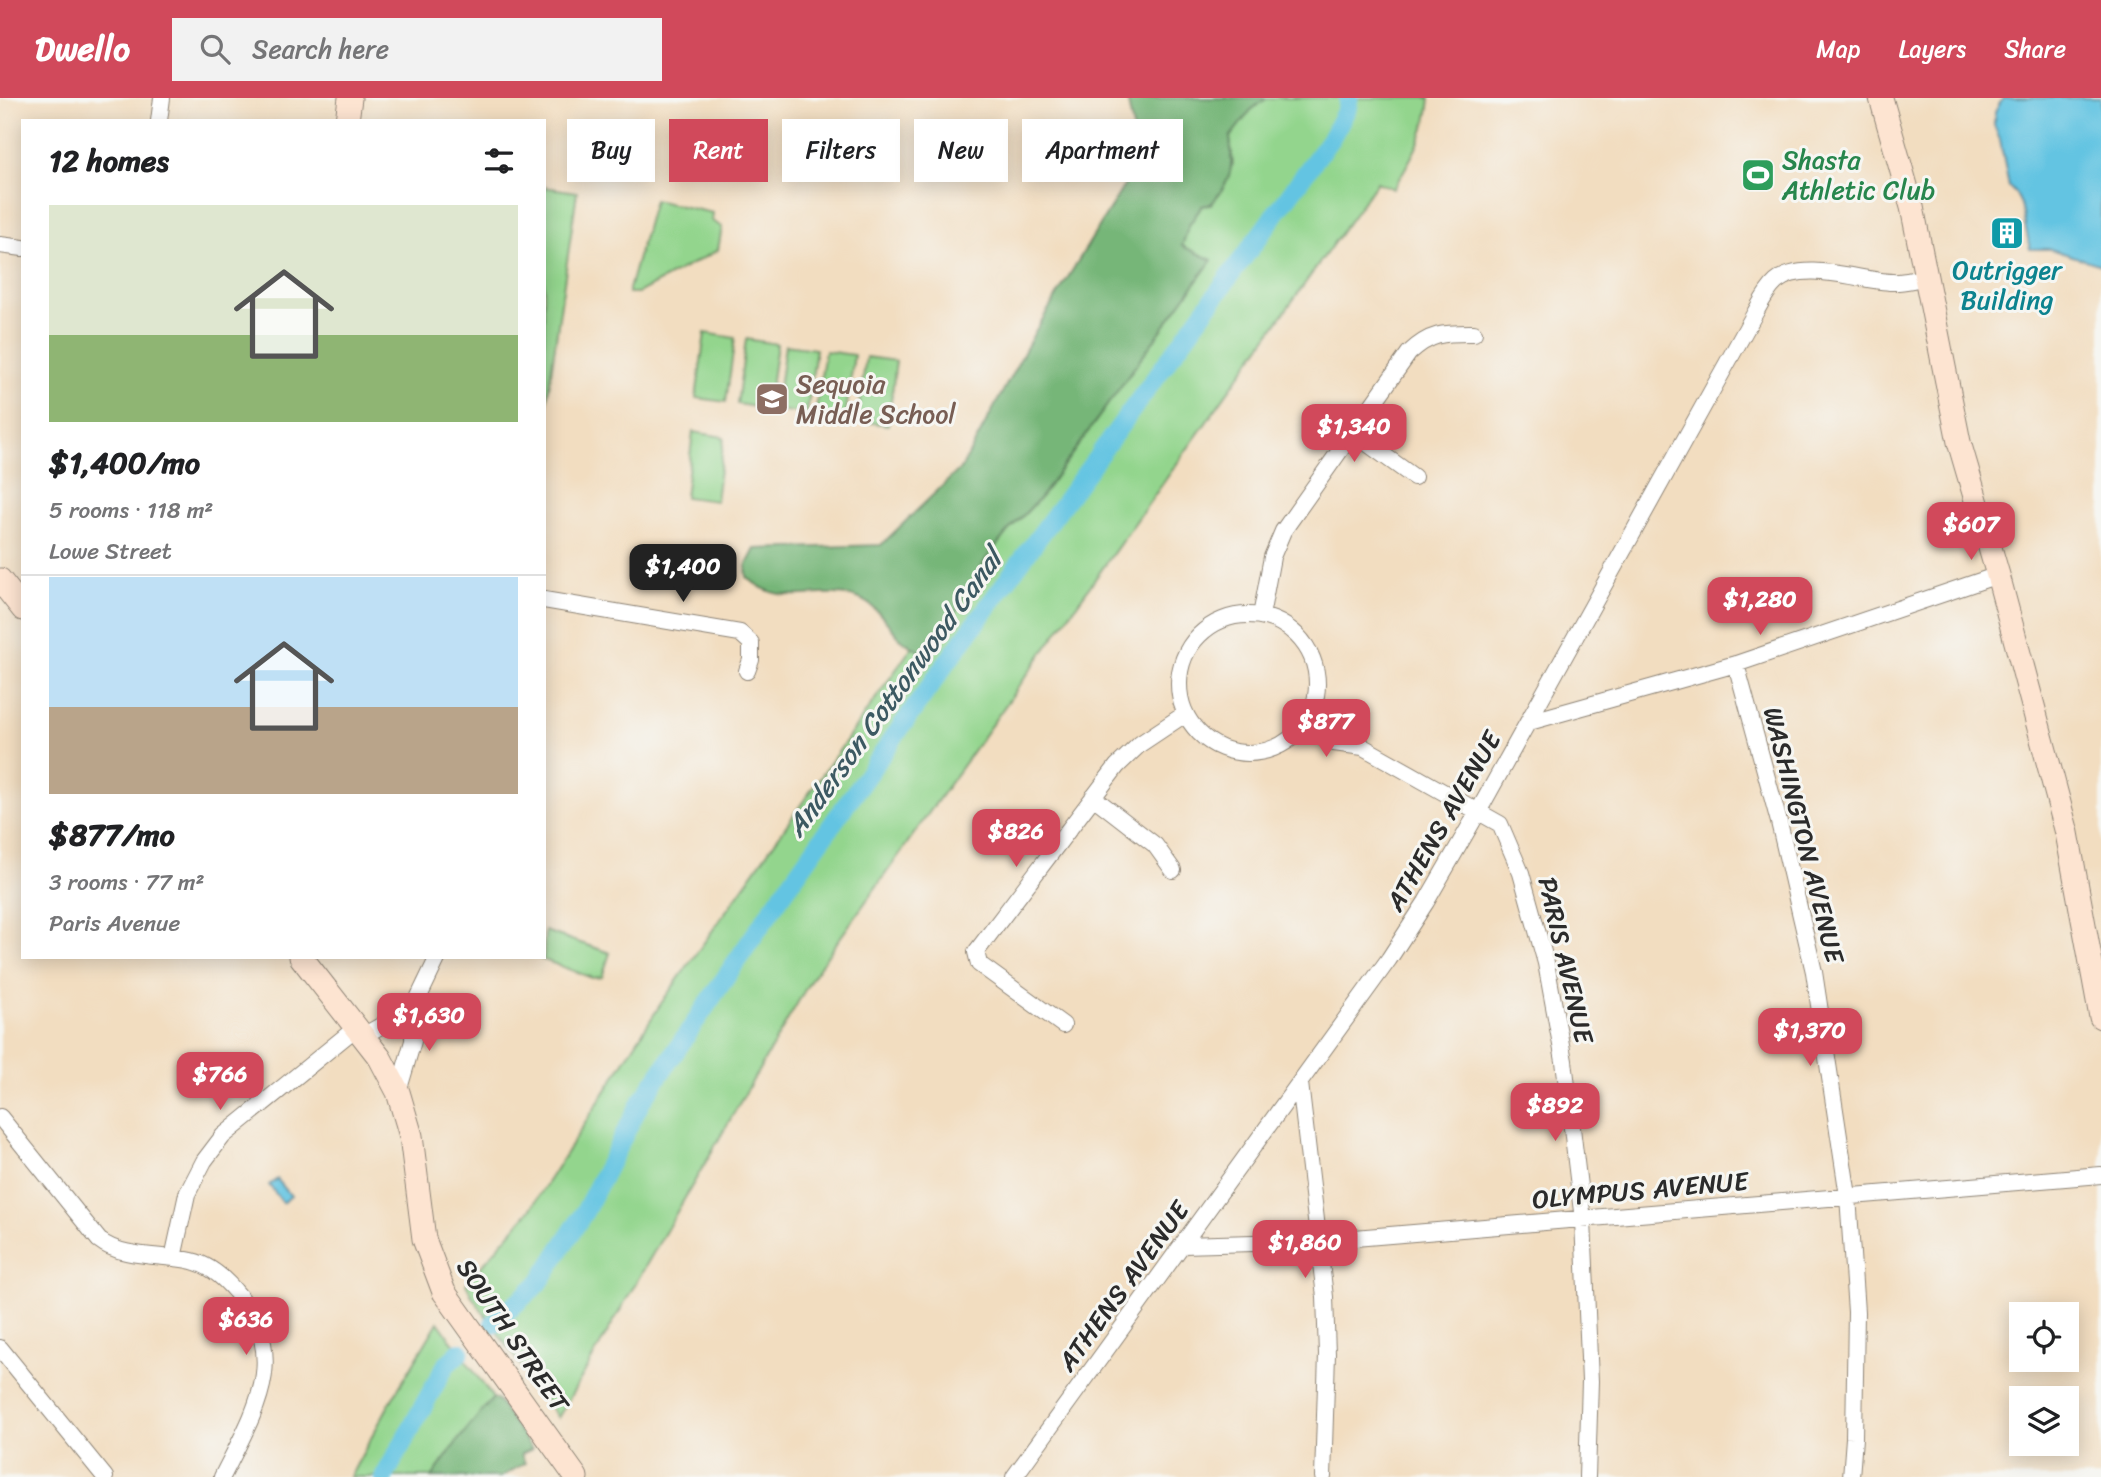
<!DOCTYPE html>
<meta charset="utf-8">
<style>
:root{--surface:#fff;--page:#f2f2f2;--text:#202124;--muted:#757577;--line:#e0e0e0;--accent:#d1495b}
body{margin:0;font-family:Sriracha,sans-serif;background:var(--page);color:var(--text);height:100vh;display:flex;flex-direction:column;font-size:26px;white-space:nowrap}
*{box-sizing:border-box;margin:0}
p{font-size:23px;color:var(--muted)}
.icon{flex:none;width:38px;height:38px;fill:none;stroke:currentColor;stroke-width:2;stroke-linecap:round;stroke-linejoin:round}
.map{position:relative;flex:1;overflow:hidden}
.side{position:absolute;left:21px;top:21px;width:525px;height:840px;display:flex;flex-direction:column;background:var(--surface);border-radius:0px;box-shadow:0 4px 18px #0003}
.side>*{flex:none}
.hud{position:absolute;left:567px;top:21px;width:665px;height:63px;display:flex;gap:14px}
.buttons{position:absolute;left:2009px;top:1204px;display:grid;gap:14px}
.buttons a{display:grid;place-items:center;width:70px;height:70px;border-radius:0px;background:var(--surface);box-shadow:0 4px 18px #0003;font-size:35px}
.price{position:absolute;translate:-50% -60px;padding:0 16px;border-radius:14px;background:var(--accent);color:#fff;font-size:23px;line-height:46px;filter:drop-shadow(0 2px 4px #0008)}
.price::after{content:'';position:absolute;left:50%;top:42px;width:21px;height:16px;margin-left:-10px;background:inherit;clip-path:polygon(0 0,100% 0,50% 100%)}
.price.active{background:#222;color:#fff}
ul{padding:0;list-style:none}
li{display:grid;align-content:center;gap:14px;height:371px;padding:0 28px}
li+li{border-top:2px solid var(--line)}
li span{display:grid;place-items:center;height:217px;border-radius:0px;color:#555}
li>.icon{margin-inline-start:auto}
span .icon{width:126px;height:126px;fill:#fffc;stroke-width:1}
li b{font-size:30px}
h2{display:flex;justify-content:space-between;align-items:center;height:84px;padding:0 28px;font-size:30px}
.tag{padding:0 24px;border-radius:0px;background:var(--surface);box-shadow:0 4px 18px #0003;font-size:24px;line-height:63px}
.tag.active{background:var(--accent);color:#fff}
header{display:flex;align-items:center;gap:42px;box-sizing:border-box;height:98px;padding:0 35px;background:var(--accent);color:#fff}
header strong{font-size:33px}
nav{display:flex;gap:38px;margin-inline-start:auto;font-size:24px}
.search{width:490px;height:63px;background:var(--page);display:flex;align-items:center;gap:18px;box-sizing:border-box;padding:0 24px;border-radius:0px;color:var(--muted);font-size:26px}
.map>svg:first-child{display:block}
.green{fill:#93d58d;stroke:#5f805c;stroke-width:2}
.forest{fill:#76b678;stroke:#507052;stroke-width:2}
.water{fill:#64c4e2;stroke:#487886;stroke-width:2}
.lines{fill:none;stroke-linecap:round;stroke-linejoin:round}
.canal{stroke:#64c4e2;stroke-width:19}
.street-casing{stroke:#8e8476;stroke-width:18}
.secondary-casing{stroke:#8e8476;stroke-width:25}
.street{stroke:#fff;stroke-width:16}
.secondary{stroke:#fde4d1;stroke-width:23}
.labels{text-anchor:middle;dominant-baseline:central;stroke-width:6;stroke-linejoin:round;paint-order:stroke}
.leisure-label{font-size:26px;fill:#27864d;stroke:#f6f6f2;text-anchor:start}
.culture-label{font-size:26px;fill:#0d838f;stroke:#f6f6f2}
.education-label{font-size:26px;fill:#785e54;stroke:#f6f6f2;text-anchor:start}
.street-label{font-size:26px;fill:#2b2b2b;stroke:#f6f6f2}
.water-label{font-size:28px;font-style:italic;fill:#3c5962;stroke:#f6f6f2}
</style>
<header>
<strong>Dwello</strong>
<div class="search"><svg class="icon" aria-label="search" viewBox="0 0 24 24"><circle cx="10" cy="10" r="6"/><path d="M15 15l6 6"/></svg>Search here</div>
<nav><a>Map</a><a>Layers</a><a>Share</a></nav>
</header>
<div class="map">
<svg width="2101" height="1379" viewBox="0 0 2101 1379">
<rect width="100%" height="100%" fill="#f6f6f2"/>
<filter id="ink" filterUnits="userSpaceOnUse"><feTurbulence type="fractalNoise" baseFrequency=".0143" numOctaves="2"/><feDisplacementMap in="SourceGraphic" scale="14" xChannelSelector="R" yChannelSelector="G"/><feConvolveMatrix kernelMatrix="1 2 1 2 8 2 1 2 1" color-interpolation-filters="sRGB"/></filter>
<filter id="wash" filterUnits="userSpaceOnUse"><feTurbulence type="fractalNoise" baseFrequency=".00686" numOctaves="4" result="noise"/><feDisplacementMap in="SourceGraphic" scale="28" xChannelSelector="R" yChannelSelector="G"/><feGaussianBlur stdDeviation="1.57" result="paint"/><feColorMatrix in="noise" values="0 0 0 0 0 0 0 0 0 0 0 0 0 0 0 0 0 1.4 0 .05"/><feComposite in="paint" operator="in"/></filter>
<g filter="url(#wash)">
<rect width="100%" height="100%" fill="#f2ddc0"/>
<path class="green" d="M1267 0H1430C1428 34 1410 63 1393 91L1377 84 813 878 558 1320 473 1200 466 1186 530 1112 660 907 912 549 926 556 952 520 986 461 1008 433 1040 400 1211 163 1182 148 1189 127 1202 108 1211 106 1233 66 1230 39 1251 12Z
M544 89 577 94 544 324Z
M654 102 713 115 712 123 722 129 718 152 638 195H628Z
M705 235 735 240 726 304 696 300Z
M746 241 777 246 768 311 737 306Z
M785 247 816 251 807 316 776 312Z
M825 253 854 257 845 322 815 317Z
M866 259 896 263 888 327 857 323Z
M693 334 724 339 716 403 685 399Z
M545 833 610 855 602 879 592 880 536 859H544Z
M438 1224 493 1300 459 1341 432 1379H350L391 1303Z"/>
<path class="forest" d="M1127 0H1267L1251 12 1230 39C1233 72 1233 80 1211 106L1202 108 1189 127 1182 148 1212 162 1040 400 1008 433 986 461 952 520 926 556C917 551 906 547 899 539 887 526 877 508 860 501 820 485 784 514 747 479L746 468 755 451 881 447 962 369 1036 232 1128 81 1137 50Z
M493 1300 498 1303 532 1351 521 1356 525 1365 501 1379H432L459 1341Z"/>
<path class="water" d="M2003 0H2101V167L2050 151H2030L2021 106 2016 96 2009 89 2000 42 1994 27 1995 14Z
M277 1081 291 1098 283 1105 269 1087Z"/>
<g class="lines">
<path class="canal" d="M493 1226 539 1185 585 1113 641 1004 770 814 945 567 1331 40 1347 11 1349 0
M384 1379 446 1267 460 1254"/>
</g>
</g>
<g filter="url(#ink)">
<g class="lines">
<g class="street-casing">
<path id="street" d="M159 23 162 0
M0 147 23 150
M1353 335 1414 379
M544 502 740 535 751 545V562L747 573
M1179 586a69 69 0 1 1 138 0a69 69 0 1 1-138 0Z
M1261 518 1272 459 1283 433 1409 255C1431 234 1445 235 1474 235
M1736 566 1779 724 1814 874 1848 1098 1856 1214 1854 1340 1851 1379
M1314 608 1351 632 1363 649
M1529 624 1736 566 1998 477
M1303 629 1334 645 1363 649 1500 726 1521 775 1546 865 1564 963 1583 1122 1590 1283 1587 1379
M1093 699 1155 747 1173 772
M1063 927 979 866 976 854 1117 668 1140 646 1185 616
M363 938 414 909
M1300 985 1325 1199 1327 1256 1323 1379
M398 994 413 943 414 909 438 859
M0 1019 99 1142C123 1161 162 1156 192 1163 209 1167 223 1179 235 1193 293 1257 254 1315 222 1379
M1183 1147 1319 1143 2101 1077
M173 1160 187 1096 204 1063 223 1038 357 929
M0 1250 105 1379
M1014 1379 1389 861 1426 804 1478 714 1755 215C1761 204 1767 192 1776 184 1803 161 1860 183 1892 184 1903 185 1914 181 1924 180"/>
</g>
<g class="secondary-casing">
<path id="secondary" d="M1881 0 1912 109 1959 344 1998 477 2067 735 2101 919
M347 23 350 0
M0 482 23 511
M301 859 380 960 398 994 411 1038 424 1141 444 1194 576 1379"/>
</g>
<use href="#street" class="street"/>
<use href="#secondary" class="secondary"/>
</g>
</g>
<defs>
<g id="stadium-square" transform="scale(1.75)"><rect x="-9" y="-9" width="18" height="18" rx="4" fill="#2e9e5b" stroke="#f6f6f2"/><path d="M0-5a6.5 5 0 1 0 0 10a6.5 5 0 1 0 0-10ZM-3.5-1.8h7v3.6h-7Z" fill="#fff"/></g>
<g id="building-square" transform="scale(1.75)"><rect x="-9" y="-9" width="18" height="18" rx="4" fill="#0f9aa8" stroke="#f6f6f2"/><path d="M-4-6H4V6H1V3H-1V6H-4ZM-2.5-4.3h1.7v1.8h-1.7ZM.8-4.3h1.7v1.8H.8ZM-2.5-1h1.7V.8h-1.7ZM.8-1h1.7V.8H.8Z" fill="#fff"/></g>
<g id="school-square" transform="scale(1.75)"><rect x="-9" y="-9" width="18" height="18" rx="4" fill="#8d6e63" stroke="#f6f6f2"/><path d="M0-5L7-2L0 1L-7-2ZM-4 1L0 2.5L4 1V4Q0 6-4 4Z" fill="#fff"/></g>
</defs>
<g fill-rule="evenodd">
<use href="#stadium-square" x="1758" y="77"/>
<use href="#building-square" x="2007" y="135"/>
<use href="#school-square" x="772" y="301"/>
</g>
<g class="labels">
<g class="leisure-label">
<text x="1782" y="62">Shasta<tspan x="1782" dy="30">Athletic Club</tspan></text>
</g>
<g class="culture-label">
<text x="2007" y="172">Outrigger<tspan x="2007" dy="30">Building</tspan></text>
</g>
<g class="education-label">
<text x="796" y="286">Sequoia<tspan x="796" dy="30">Middle School</tspan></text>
</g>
<g class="street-label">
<text transform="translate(1443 723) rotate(-60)">ATHENS AVENUE</text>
<text transform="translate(1804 737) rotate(76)">WASHINGTON AVENUE</text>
<text transform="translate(1566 862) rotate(77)">PARIS AVENUE</text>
<text transform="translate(1640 1092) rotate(-5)">OLYMPUS AVENUE</text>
<text transform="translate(1123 1188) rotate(-54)">ATHENS AVENUE</text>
<text transform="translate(513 1237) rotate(56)">SOUTH STREET</text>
</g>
<g class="water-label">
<text transform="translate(894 595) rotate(-54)">Anderson Cottonwood Canal</text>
</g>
</g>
</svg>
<div class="buttons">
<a><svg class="icon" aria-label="locate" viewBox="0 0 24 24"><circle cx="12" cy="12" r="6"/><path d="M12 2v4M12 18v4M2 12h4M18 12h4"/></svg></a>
<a><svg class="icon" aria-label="layers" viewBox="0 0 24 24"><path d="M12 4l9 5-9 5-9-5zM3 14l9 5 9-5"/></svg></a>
</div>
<b class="price" style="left:1354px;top:366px">$1,340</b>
<b class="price" style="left:1971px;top:464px">$607</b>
<b class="price active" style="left:683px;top:506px">$1,400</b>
<b class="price" style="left:1760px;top:539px">$1,280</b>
<b class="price" style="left:1326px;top:661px">$877</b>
<b class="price" style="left:1016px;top:771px">$826</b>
<b class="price" style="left:429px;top:955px">$1,630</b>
<b class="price" style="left:1810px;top:970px">$1,370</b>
<b class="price" style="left:220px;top:1014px">$766</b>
<b class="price" style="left:1555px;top:1045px">$892</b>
<b class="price" style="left:1305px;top:1182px">$1,860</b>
<b class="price" style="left:246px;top:1259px">$636</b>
<div class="hud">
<a class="tag">Buy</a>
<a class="tag active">Rent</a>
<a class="tag">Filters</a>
<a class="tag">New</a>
<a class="tag">Apartment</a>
</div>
<section class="side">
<h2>12 homes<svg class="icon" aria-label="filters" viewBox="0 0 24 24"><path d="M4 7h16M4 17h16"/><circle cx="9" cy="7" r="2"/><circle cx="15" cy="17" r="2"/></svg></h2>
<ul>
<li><span style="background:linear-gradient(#dfe7d0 60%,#8fb573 0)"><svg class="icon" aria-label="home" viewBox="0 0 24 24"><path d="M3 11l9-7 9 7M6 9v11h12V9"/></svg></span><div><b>$1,400/mo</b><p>5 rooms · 118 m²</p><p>Lowe Street</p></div></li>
<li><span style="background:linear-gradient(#bfe0f5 60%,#b9a48a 0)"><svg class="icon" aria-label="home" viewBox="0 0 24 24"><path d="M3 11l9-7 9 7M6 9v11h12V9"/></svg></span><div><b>$877/mo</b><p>3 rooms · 77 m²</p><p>Paris Avenue</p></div></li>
</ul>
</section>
</div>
